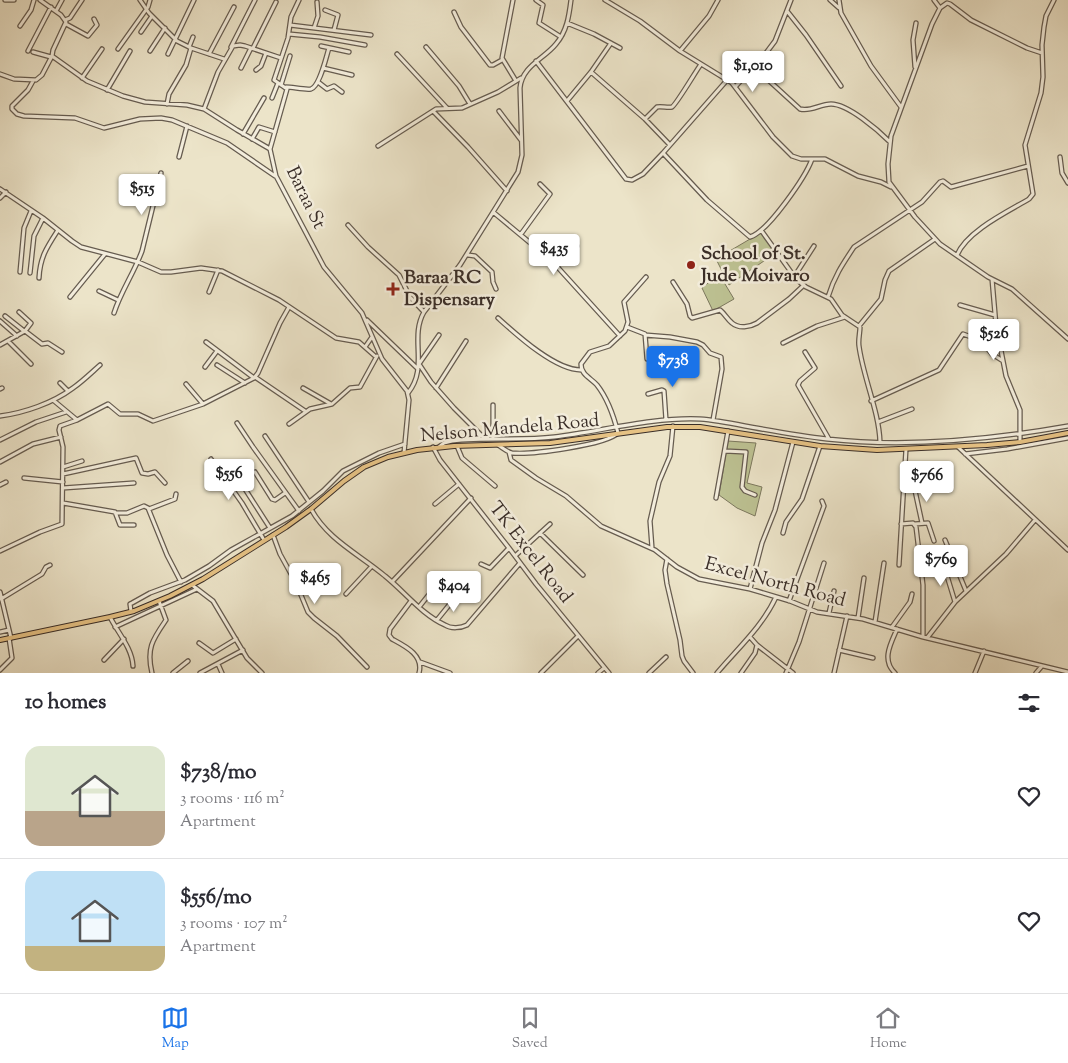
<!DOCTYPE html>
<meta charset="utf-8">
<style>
:root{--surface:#fff;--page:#f2f2f3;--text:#2b2b33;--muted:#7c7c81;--line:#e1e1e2;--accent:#1a73e8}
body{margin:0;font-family:"Sorts Mill Goudy",serif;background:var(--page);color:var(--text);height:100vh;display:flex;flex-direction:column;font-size:19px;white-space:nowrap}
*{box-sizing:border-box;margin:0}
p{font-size:16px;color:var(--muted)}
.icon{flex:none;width:28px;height:28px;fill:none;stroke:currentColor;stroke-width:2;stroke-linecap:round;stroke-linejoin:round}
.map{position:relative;height:673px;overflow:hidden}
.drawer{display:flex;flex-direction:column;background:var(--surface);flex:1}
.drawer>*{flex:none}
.price{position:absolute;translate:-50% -42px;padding:0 11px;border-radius:5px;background:#fff;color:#222;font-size:16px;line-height:32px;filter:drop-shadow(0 1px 2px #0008)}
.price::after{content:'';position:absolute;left:50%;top:30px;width:15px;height:11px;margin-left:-8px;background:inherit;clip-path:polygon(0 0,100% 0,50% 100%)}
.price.current{background:var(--accent);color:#fff}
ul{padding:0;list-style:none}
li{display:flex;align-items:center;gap:15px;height:125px;padding:0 25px}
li+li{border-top:1px solid var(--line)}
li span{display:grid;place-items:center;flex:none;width:140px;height:100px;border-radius:15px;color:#555}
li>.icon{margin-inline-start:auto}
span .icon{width:60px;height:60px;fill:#fffc;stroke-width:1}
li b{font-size:21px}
h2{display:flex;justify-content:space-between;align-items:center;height:60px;padding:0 25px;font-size:21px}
.tab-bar{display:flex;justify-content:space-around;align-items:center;height:70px;border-top:1px solid var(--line);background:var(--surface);font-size:14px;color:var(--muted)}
.tab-bar a{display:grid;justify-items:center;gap:2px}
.tab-bar .current{color:var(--accent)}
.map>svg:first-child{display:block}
.green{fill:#bdc293;stroke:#7c785e}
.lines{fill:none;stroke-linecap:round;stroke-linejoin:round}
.minor-casing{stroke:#665c50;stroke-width:5.5}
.major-casing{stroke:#3a2e28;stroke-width:6}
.minor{stroke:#f3eddc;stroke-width:3}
.major{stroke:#e6c284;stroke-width:4}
.poi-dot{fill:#8f2418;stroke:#f3eddc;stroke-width:2}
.labels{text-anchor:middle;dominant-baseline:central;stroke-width:5;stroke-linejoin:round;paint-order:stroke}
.street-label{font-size:19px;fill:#3a2e28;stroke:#f3eddc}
.poi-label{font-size:19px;font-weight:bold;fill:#3a2e28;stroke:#f3eddc;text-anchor:start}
</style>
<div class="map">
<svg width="1068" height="673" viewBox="0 0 1068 673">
<rect width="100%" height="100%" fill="#ece4c9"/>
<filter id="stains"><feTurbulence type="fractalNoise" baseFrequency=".004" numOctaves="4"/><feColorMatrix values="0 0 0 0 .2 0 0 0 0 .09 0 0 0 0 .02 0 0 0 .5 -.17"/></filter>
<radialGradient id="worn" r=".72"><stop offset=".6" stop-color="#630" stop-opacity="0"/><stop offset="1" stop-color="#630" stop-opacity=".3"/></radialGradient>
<path class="green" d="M762 232 777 252 729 285 716 259Z
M719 274 734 299 713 311 702 288Z
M728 441 756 443 747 483 762 487 755 516 737 508 719 495Z"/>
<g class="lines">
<g class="minor-casing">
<path id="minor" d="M5 0H14
M40 0 61 15 66 22 53 50 52 56 87 81 123 96 145 102 187 105 204 109 237 130 270 149 276 176 324 267 362 313 382 359 407 391 409 400 404 453
M140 0 149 13 177 41 191 48 224 59
M513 0 502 58 516 81
M536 0 543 5 539 23 561 37
M605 0 640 21 680 51 732 83 773 137 792 156 801 159H825L858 176 881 182 891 187
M830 0 839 8
M839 0 841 13 871 66 901 107
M934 0 940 8
M325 10 338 15 334 30
M56 11 62 0
M787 11 806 35 841 86
M454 12 461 27 490 65H493L502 60
M65 20 70 18 82 0
M567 23 594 34 620 48
M66 24 88 36 97 25 94 19
M290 25 371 35
M20 26 31 10 34 0
M314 28 318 16 317 2
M141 32 152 16
M289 34 320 37 365 45
M321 46 349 52
M189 47 193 37
M231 47 255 0
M426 47 459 86 470 104
M253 48 276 2
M118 49 148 7 150 0
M28 51 51 7
M150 51 165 28
M680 51 709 16 718 0
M33 52 51 57
M1042 53 1027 48 971 20 950 4 947 3 940 8 932 24 891 136 888 164 889 182 915 217 940 244 988 277 1012 289 1068 339
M168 54 194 0
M209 54 234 7
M397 54 447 108
M536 61 626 179 632 180 643 174 663 153 707 200 750 237C768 232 806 176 812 159
M754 67 800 109C811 112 820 104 831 104 848 104 878 130 890 142
M915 67 913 40 916 23
M241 68 251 48
M323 68 352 75
M256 70 261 66 266 53
M591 72 645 119 670 145
M0 74 14 79 36 80 42 75 52 56
M82 78 102 49
M33 81 28 90 12 106V109L17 114 24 116 75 118 104 128 140 119 161 118 172 120 227 143 275 176
M318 82 327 89 334 86 342 92
M281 85 290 56
M736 86 763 57 775 41 791 0
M286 87C293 87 304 90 311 89 320 86 326 57 329 48
M107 90 130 51
M272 98 278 83
M567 101 591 72 611 43
M167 104 169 94 186 65 191 48
M204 109 218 72 233 46 240 45 245 46 281 58
M433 111 468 147 507 191
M499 111 521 140
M645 119 657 107C661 106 668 108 672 107 676 105 696 71 701 64
M243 134 264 98
M252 139 259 127 275 132
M378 146 436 109 462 108 498 92 521 78
M270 149 287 89 274 80 288 38 291 17 299 0
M663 153 728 79
M179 157 187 126
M1060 157 1062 173 1068 183
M0 189 43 218 72 241 81 247 138 262 161 272H171L201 268 222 271 279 300 336 338 359 342 376 357
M0 198 6 192
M493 212 552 261 620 336
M348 225 368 247 399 275 410 297 424 312
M761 230 796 279 806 287 831 299 842 315 860 327C860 333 858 340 859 346 863 377 879 411 880 442
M521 234 550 194 540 184
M545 254 562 255 577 246
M468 255 475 256 492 272 493 282 496 289
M957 255C967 231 1007 212 1029 199L1033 194 1025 145 1041 93 1043 77 1042 45 1044 27 1046 16 1054 0
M20 272 24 228 31 211
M30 273 34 236 43 218
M794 277 814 246
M39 278C40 257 47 247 58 230
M992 279 996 325 1006 376 1020 410V442
M673 282 687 304 690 316 692 318 720 310C725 314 727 319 732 323 739 329 750 327 757 323L789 299 804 285
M99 291 118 300
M209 292 218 270
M70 297 105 254
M828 297C834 277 842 265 854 247L922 202 940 182 943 181 951 187 1028 166
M960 305 995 315
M19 312 31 323 25 331
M114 313C121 291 134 273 142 251L161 173
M5 316 24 331
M498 318C517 335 555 370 581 370
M367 320 418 369
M0 321 17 336
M859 326 881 299 885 280 889 271 935 239
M627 327 645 334 647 359
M439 335 419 364 431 382 454 408 484 438
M645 335 670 337 697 342 703 345 710 353 721 357 722 369 713 420
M8 341 31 364
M206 342 254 378
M783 343 817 326 845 317
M0 345 25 331 42 344 48 343 62 352
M365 347 372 337
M805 352 815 368 800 381 798 385 829 439
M217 365 245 383
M205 367 217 351
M255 377 305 411
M60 383 68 391
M186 384 203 404
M303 388 331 404
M436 388 466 341
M0 389 2 388
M408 393C429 367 409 338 424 312L460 265 518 172 522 155 520 88C522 66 544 59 556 44 567 31 569 16 571 0
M648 394 662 390 664 391 666 420
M53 400 77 420
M871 401 939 370 963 334 982 341 992 354 1003 361
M493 405V438
M0 416C24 413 53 403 73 388 83 381 91 373 100 365
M878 422 912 409
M237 423 253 447 299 511
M289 424 310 409 332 404 350 388 360 387 377 356
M265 436 309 502
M0 440 36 422 66 412
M498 445C503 448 507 452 512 453 530 455 606 445 618 433 614 417 608 399 597 385 591 378 581 375 581 364L590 352 609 346 625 331 628 322 624 302 646 277
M457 446 462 458 495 486
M433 447 440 460 509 548 536 584 609 673
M439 447 444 443 452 441C486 437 520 441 554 437 603 431 651 417 700 419 715 420 730 423 745 426 773 431 800 436 827 439 907 448 989 440 1068 426
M958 447 1068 550
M725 451 746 452 742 487 745 491 755 495
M509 452 511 460 536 478 566 496 601 526 655 550 677 567 699 579 750 589 790 601 817 612 863 619 923 637 1068 672
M965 454 1007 449 1068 438
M211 459 242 503 264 540
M0 462 33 444 61 437
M63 467 82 461
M255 472 272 499 275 500 285 493
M63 474 136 458 142 473 148 474 155 472 165 483
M24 478 63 482
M0 485 6 482
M914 486 922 523
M63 488 134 483
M245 489 270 528
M716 498 728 431
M63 503 115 512 120 525H134
M435 504 459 484
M149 509 175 499 176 494
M311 509C328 540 359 554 385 576 405 592 421 614 445 625 451 629 461 628 467 625L520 563
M115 513H127L144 506 148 508 167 555 181 582
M901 524 913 523 916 527 923 585V637
M915 524 928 523 934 541
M540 533 583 575
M783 533 786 522 802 499 820 446
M273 535 280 554 296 583 308 612 314 618 337 636 367 667
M945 540 966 591
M652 548 650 521 659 482 670 456 673 426
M0 551 40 532 62 524 63 447 59 430 60 426 77 420 108 404 120 414H138L153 421 203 404 254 378 258 373 280 323 289 307
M515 556 550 524
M667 559 665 570 667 584 680 640 682 656 684 661 693 673
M481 564 490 568 509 548
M899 565 906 449
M944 566 955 602
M392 582 471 498
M192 585 213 601 247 658 262 673
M750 589 762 543 775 510 793 442
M0 592 11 638
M346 594 372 566
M1 599 42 574 46 567 50 565
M411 601 390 629 389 635 392 639C405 646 424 655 419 673
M789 601 824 506 822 501
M419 607 435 587
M131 611 130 604 132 603 150 593 185 580 209 566 231 550 292 516 323 491 343 471 379 453 405 444
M829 613 834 591
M110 617C118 633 132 648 133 666
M858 618 864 578
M437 620 458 594
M875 622 884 563
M115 627 197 589
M892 627 910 602 912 594
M0 632 9 630
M750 637 757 645 793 673
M927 638 955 602 1006 554 1035 520
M199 643 213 653 236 639
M839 650 873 658
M104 660 124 639
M420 662 450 673
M218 664 222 673
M0 670 12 658 9 638
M152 673C146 648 153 639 166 620L159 601
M173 673 188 661
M200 673 243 650
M541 673 578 636
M598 673 604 668
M649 673 666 657
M717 673C738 648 762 627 776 597
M741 673 755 653 757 645
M786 673 799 642 824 563
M834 673 847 616
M895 673C881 660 891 643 897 629
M975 673 984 651
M1036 673 1042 666"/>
</g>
<g class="major-casing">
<path id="major" d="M0 640 110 617 134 611 170 596 203 579 286 527 311 509 344 481 364 467 388 457 417 450 454 446 550 443 667 427H700L820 446 877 450 987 445 1020 442 1068 433"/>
</g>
<use href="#minor" class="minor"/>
<use href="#major" class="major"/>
</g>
<g class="poi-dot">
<circle cx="691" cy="265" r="5"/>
<path d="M390.5 281.5h5v5h5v5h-5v5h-5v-5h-5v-5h5z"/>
</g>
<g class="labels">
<g class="street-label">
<text transform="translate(305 198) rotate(64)">Baraa St</text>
<text transform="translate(510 429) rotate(-5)">Nelson Mandela Road</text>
<text transform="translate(530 553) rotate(52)">TK Excel Road</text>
<text transform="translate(775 583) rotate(15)">Excel North Road</text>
</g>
<g class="poi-label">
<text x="701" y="254">School of St.<tspan x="701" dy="22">Jude Moivaro</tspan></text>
<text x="404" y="278">Baraa RC<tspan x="404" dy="22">Dispensary</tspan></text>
</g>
</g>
<rect width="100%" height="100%" filter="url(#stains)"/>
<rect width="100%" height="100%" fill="url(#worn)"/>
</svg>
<b class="price" style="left:753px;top:93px">$1,010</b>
<b class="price" style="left:142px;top:216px">$515</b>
<b class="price" style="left:554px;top:276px">$435</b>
<b class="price" style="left:994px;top:361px">$526</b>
<b class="price current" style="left:673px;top:388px">$738</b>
<b class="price" style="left:229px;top:501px">$556</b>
<b class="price" style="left:927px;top:503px">$766</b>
<b class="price" style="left:941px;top:587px">$769</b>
<b class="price" style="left:315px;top:605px">$465</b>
<b class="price" style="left:454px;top:613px">$404</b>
</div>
<section class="drawer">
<h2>10 homes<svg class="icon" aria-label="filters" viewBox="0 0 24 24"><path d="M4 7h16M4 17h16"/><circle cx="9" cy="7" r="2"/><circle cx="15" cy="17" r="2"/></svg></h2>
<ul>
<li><span style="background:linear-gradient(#dfe7d0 65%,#b9a48a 0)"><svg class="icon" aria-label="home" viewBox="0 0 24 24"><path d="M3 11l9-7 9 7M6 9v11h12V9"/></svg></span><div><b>$738/mo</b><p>3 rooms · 116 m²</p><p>Apartment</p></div><svg class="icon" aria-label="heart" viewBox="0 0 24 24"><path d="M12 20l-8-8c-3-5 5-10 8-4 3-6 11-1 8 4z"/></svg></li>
<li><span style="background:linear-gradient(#bfe0f5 75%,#c2b280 0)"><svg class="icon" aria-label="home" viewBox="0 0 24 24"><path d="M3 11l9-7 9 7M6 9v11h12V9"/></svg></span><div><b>$556/mo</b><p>3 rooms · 107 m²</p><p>Apartment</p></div><svg class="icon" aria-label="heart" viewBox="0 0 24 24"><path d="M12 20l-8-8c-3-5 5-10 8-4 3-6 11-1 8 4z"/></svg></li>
</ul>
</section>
<nav class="tab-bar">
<a class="current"><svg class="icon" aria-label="map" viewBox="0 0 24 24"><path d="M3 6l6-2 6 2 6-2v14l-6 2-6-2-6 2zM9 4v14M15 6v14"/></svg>Map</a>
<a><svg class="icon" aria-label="saved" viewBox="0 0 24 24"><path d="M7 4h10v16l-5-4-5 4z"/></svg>Saved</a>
<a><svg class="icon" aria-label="home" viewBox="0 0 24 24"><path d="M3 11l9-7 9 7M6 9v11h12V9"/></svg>Home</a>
</nav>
